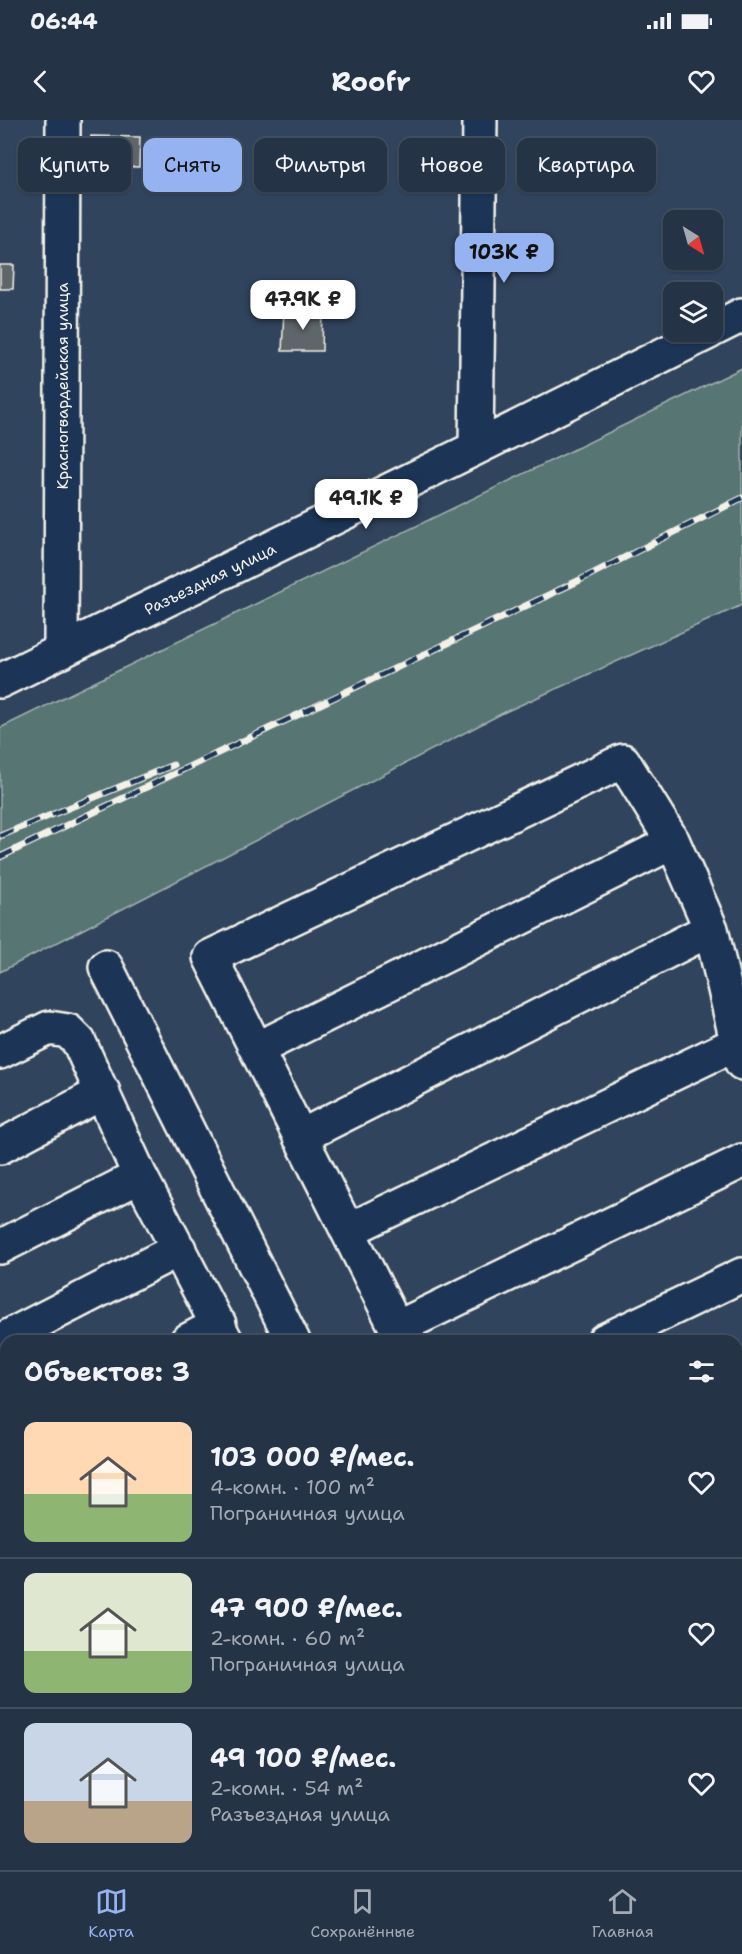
<!DOCTYPE html>
<html lang="ru">
<meta charset="utf-8">
<style>
:root{--surface:#253346;--page:#2d3b4d;--text:#f1f3f6;--muted:#a3aab3;--line:#424e5f;--accent:#95b2f1}
body{margin:0;font-family:"Shantell Sans",sans-serif;background:var(--page);color:var(--text);height:100vh;display:flex;flex-direction:column;font-size:22px;white-space:nowrap}
*{box-sizing:border-box;margin:0}
p{font-size:20px;color:var(--muted)}
.icon{flex:none;width:33px;height:33px;fill:none;stroke:currentColor;stroke-width:2;stroke-linecap:round;stroke-linejoin:round}
.map{position:relative;flex:1;overflow:hidden}
.drawer{position:absolute;left:0px;top:1215px;width:742px;height:536px;display:flex;flex-direction:column;background:var(--surface);border-radius:18px 18px 0 0;box-shadow:0 2px 4px #0004,0 0 0 2px var(--line)}
.drawer>*{flex:none}
.hud{position:absolute;left:18px;top:18px;width:706px;height:54px;display:flex;gap:12px}
.needle{width:39px;rotate:143deg}
.tools{position:absolute;left:663px;top:90px;display:grid;gap:12px}
.tools a{display:grid;place-items:center;width:60px;height:60px;border-radius:12px;background:var(--surface);box-shadow:0 2px 4px #0004,0 0 0 2px var(--line);font-size:30px}
.price{position:absolute;translate:-50% -51px;padding:0 14px;border-radius:12px;background:#fff;color:#222;font-size:20px;line-height:39px;filter:drop-shadow(0 2px 3px #0008)}
.price::after{content:'';position:absolute;left:50%;top:36px;width:18px;height:14px;margin-left:-9px;background:inherit;clip-path:polygon(0 0,100% 0,50% 100%)}
.price.active{background:var(--accent);color:#111}
ul{padding:0;list-style:none}
li{display:flex;align-items:center;gap:18px;height:150px;padding:0 24px}
li+li{border-top:2px solid var(--line)}
li span{display:grid;place-items:center;flex:none;width:168px;height:120px;border-radius:12px;color:#555}
li>.icon{margin-inline-start:auto}
span .icon{width:72px;height:72px;fill:#fffc;stroke-width:1}
li b{font-size:26px}
h2{display:flex;justify-content:space-between;align-items:center;height:72px;padding:0 24px;font-size:26px}
.pill{padding:0 21px;border-radius:12px;background:var(--surface);box-shadow:0 2px 4px #0004,0 0 0 2px var(--line);font-size:21px;line-height:54px}
.pill.active{background:var(--accent);color:#111}
.status{display:flex;justify-content:space-between;align-items:center;height:42px;padding:0 30px;background:var(--surface);direction:ltr}
.status svg{height:16px;fill:currentColor}
header{display:flex;justify-content:space-between;align-items:center;height:78px;padding:0 24px;background:var(--surface);font-size:27px;font-weight:700}
.dock{display:flex;justify-content:space-around;align-items:center;height:84px;border-top:2px solid var(--line);background:var(--surface);font-size:16px;color:var(--muted)}
.dock a{display:grid;justify-items:center;gap:3px}
.dock .active{color:var(--accent)}
.map>svg:first-child{display:block}
.green{fill:#567573;stroke:#a5b3ae;stroke-width:1.5}
.building{fill:#5f666b;stroke:#f4f1e8;stroke-width:1.5}
.lines{fill:none;stroke-linecap:round;stroke-linejoin:round}
.minor-casing{stroke:#f4f1e8;stroke-width:38}
.minor{stroke:#1d3557;stroke-width:33}
.rail-casing{stroke:#f4f1e8;stroke-width:7}
.rail{stroke:#1d3557;stroke-width:4.5;stroke-dasharray:14;stroke-linecap:butt}
.labels{text-anchor:middle;dominant-baseline:central;stroke-width:5;stroke-linejoin:round;paint-order:stroke}
.street-label{font-size:16px;fill:#f4f1e8;stroke:#1d3557}
</style>
<div class="status"><b>06:44</b><svg viewBox="0 0 49 12"><path d="M0 12V9h3v3zM5 12V6h3v6zM10 12V3h3v9zM15 12V0h3v12zM26 1h20v11H26zM47 4h2v5h-2z"/></svg></div>
<header><svg class="icon" aria-label="back" viewBox="0 0 24 24"><path d="M15 5l-7 7 7 7"/></svg>Roofr<svg class="icon" aria-label="heart" viewBox="0 0 24 24"><path d="M12 20l-8-8c-3-5 5-10 8-4 3-6 11-1 8 4z"/></svg></header>
<div class="map">
<svg width="742" height="1750" viewBox="0 0 742 1750">
<rect width="100%" height="100%" fill="#31445d"/>
<filter id="ink" filterUnits="userSpaceOnUse"><feTurbulence type="fractalNoise" baseFrequency=".0167" numOctaves="2"/><feDisplacementMap in="SourceGraphic" scale="12" xChannelSelector="R" yChannelSelector="G"/><feConvolveMatrix kernelMatrix="1 2 1 2 8 2 1 2 1" color-interpolation-filters="sRGB"/></filter>
<g filter="url(#ink)">
<path class="green" d="M742 248V485L505 592 0 852V608Z
M742 1541V1750H0V1643H6V1744H736V1542Z"/>
<path class="building" d="M91 16 140 17 139 47 90 46Z
M0 145H14L13 169H0Z
M284 190 323 191 322 231H282Z
M742 1565V1628L736 1630V1567Z"/>
<g class="lines">
<g class="minor-casing">
<path id="minor" d="M712 210 742 195
M476 328 480 0
M61 532 63 0
M0 561 476 328 709 212
M673 722 711 809 742 943
M106 847 293 1221
M257 929 673 722 623 641 210 837 403 1221
M0 932 49 908 68 911 79 922 140 1056 226 1221
M300 1017 711 809
M0 1027 103 972
M349 1110 737 923
M0 1127 140 1056
M397 1208 742 1041
M0 1221 179 1129
M187 1221 219 1204
M604 1221 742 1155
M736 1279 742 1276
M0 1319 6 1316
M736 1391 742 1389
M0 1415 6 1412
M0 1485 6 1499
M736 1507 742 1506
M0 1574H6
M736 1718 742 1716
M734 1744 736 1750
M660 1750 673 1744"/>
</g>
<use href="#minor" class="minor"/>
<g class="rail-casing">
<path id="rail" d="M0 716 173 645
M0 737 580 460 742 378"/>
</g>
<use href="#rail" class="rail"/>
</g>
</g>
<g class="labels">
<g class="street-label">
<text transform="translate(62 266) rotate(-90)">Красногвардейская улица</text>
<text transform="translate(210 459) rotate(-26)">Разъездная улица</text>
</g>
</g>
</svg>
<div class="tools">
<a><svg class="needle" viewBox="-14 -14 28 28"><path d="M0-13l5 13h-10z" fill="#e53935"/><path d="M0 13l5-13h-10z" fill="#a3aab3"/></svg></a>
<a><svg class="icon" aria-label="layers" viewBox="0 0 24 24"><path d="M12 4l9 5-9 5-9-5zM3 14l9 5 9-5"/></svg></a>
</div>
<b class="price active" style="left:504px;top:164px">103K ₽</b>
<b class="price" style="left:303px;top:211px">47.9K ₽</b>
<b class="price" style="left:366px;top:410px">49.1K ₽</b>
<div class="hud">
<a class="pill">Купить</a>
<a class="pill active">Снять</a>
<a class="pill">Фильтры</a>
<a class="pill">Новое</a>
<a class="pill">Квартира</a>
</div>
<section class="drawer">
<h2>Объектов: 3<svg class="icon" aria-label="filters" viewBox="0 0 24 24"><path d="M4 7h16M4 17h16"/><circle cx="9" cy="7" r="2"/><circle cx="15" cy="17" r="2"/></svg></h2>
<ul>
<li><span style="background:linear-gradient(#ffd9b3 60%,#8fb573 0)"><svg class="icon" aria-label="home" viewBox="0 0 24 24"><path d="M3 11l9-7 9 7M6 9v11h12V9"/></svg></span><div><b>103 000 ₽/мес.</b><p>4-комн. · 100 m²</p><p>Пограничная улица</p></div><svg class="icon" aria-label="heart" viewBox="0 0 24 24"><path d="M12 20l-8-8c-3-5 5-10 8-4 3-6 11-1 8 4z"/></svg></li>
<li><span style="background:linear-gradient(#dfe7d0 65%,#8fb573 0)"><svg class="icon" aria-label="home" viewBox="0 0 24 24"><path d="M3 11l9-7 9 7M6 9v11h12V9"/></svg></span><div><b>47 900 ₽/мес.</b><p>2-комн. · 60 m²</p><p>Пограничная улица</p></div><svg class="icon" aria-label="heart" viewBox="0 0 24 24"><path d="M12 20l-8-8c-3-5 5-10 8-4 3-6 11-1 8 4z"/></svg></li>
<li><span style="background:linear-gradient(#c9d6e8 65%,#b9a48a 0)"><svg class="icon" aria-label="home" viewBox="0 0 24 24"><path d="M3 11l9-7 9 7M6 9v11h12V9"/></svg></span><div><b>49 100 ₽/мес.</b><p>2-комн. · 54 m²</p><p>Разъездная улица</p></div><svg class="icon" aria-label="heart" viewBox="0 0 24 24"><path d="M12 20l-8-8c-3-5 5-10 8-4 3-6 11-1 8 4z"/></svg></li>
</ul>
</section>
</div>
<nav class="dock">
<a class="active"><svg class="icon" aria-label="map" viewBox="0 0 24 24"><path d="M3 6l6-2 6 2 6-2v14l-6 2-6-2-6 2zM9 4v14M15 6v14"/></svg>Карта</a>
<a><svg class="icon" aria-label="saved" viewBox="0 0 24 24"><path d="M7 4h10v16l-5-4-5 4z"/></svg>Сохранённые</a>
<a><svg class="icon" aria-label="home" viewBox="0 0 24 24"><path d="M3 11l9-7 9 7M6 9v11h12V9"/></svg>Главная</a>
</nav>
